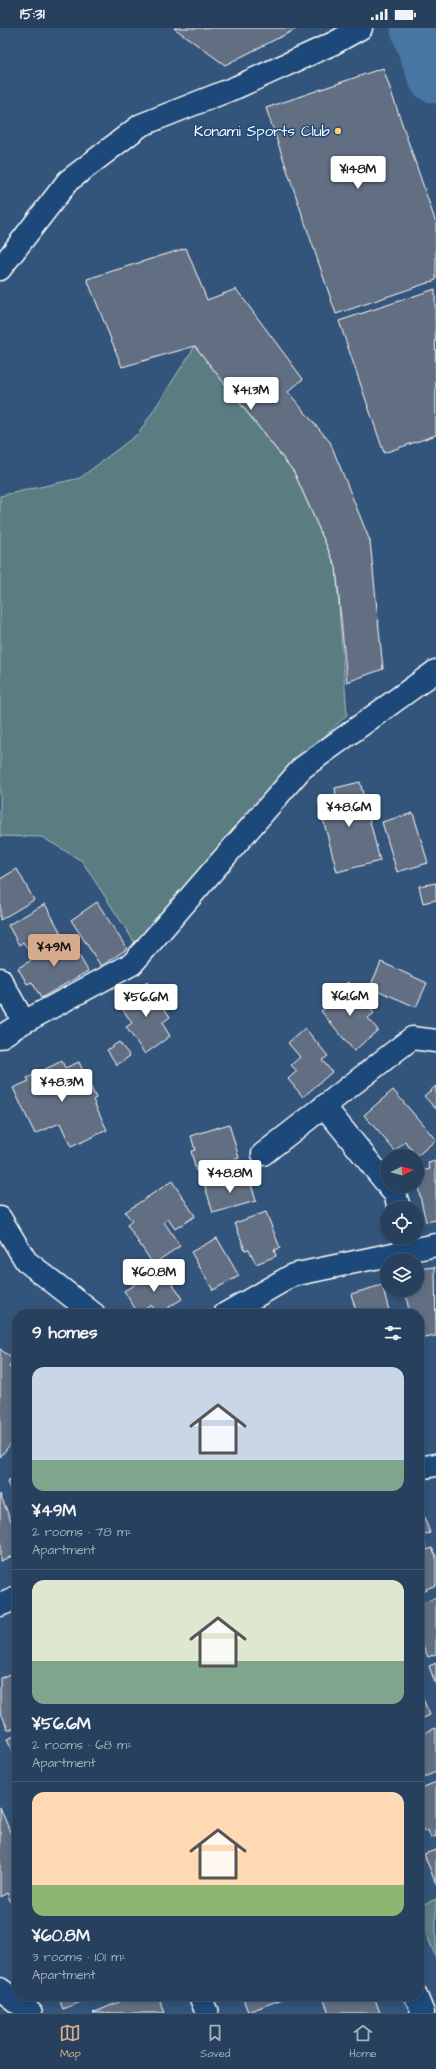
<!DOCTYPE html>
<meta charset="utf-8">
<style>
:root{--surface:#26405d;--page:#2e4763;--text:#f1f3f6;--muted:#a4afbc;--line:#425972;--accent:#d6ab8b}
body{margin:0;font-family:"Architects Daughter",sans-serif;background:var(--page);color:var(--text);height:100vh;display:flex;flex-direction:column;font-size:15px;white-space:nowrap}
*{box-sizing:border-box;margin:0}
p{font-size:13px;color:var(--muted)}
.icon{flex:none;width:22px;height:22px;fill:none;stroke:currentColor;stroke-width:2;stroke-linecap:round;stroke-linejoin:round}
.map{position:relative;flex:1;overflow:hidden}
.drawer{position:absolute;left:12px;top:1281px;width:412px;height:692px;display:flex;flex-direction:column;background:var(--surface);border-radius:16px;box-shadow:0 2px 6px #0003,0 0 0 1px var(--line)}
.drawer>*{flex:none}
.needle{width:26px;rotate:84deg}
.controls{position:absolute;left:380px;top:1121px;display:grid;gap:8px}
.controls a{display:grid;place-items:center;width:44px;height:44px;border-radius:50%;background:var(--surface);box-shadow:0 2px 6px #0003,0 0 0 1px var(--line);font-size:20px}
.price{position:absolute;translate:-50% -34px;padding:0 9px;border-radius:4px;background:#fff;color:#222;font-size:13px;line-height:26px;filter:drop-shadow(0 1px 2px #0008)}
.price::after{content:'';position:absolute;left:50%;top:24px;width:12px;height:9px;margin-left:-6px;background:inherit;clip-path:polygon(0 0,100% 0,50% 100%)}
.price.on{background:var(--accent);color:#111}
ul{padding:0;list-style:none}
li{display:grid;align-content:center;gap:8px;height:212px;padding:0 20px}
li+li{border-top:1px solid var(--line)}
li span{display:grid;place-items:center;height:124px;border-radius:12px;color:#555}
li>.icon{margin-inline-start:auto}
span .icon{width:72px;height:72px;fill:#fffc;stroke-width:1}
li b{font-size:17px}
h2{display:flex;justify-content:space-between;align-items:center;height:48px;padding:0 20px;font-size:17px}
.status{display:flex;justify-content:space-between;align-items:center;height:28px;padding:0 20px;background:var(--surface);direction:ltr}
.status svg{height:11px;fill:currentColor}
.tab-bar{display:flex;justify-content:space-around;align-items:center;height:56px;border-top:1px solid var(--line);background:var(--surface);font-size:11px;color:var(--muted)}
.tab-bar a{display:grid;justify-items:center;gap:2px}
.tab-bar .on{color:var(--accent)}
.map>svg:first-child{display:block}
.green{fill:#5a7d82;stroke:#acbec0}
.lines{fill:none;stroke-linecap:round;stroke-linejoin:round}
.river{stroke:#4676a3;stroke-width:57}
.building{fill:#626e82;stroke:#fff}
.street-casing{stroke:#fff;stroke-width:25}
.street{stroke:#1f4a7a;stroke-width:22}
.poi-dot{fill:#ffd166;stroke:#1f4a7a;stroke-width:1.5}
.labels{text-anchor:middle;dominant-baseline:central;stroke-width:3;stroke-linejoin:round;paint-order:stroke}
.poi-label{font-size:15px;fill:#fff;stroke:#1f4a7a;text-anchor:end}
</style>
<div class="status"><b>15:31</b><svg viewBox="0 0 49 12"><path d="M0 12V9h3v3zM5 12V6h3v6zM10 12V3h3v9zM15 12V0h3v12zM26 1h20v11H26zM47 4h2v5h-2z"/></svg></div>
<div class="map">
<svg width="436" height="1985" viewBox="0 0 436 1985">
<rect width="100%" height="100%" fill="#33557c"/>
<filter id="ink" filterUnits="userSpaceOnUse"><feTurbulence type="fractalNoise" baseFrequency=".025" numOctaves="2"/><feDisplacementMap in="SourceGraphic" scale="8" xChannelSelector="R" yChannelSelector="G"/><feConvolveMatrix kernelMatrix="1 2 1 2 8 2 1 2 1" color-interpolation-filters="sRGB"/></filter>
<g filter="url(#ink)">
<path class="green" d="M195 318 294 444 336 539 347 687 284 747 135 915 82 833 42 809 0 808V468L80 450 139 405Z
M436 1871V1930L419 1888V1878Z"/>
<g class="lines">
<path class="river" d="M419 0 436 47"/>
</g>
<path class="building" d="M174 0H298L225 37Z
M383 40 436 195V252L336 286 266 80Z
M186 220 207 272 236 261 303 351 288 364 330 414 370 513 383 641 347 654 336 539 294 444 195 318 122 339 87 251Z
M435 261 436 407 384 425 339 293Z
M360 754 380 833 337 844 318 772 336 767 335 760Z
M413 785 428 835 397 844 382 794Z
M17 841 34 872 0 892V851Z
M436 855V872L423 875 419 858Z
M97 874 127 921 101 938 71 892Z
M45 876 63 909 31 927 23 914 19 917 8 897Z
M69 910 88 943 41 970 32 954 27 956 18 940Z
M381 934 427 955 416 979 370 959Z
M147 954 170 989 162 995 170 1008 145 1026 126 999 132 995 118 974Z
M348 954 374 985 368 990 378 1002 354 1023 321 983 334 972 331 968Z
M305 1000 328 1028 322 1032 332 1044 303 1069 288 1051 297 1043 291 1037 300 1029 288 1015Z
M119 1014 130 1028 117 1037 107 1022Z
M62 1033 65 1040 79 1034 96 1070 93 1072 107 1102 71 1119 60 1095 35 1106 13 1060 29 1053 27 1050Z
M436 1058V1081L424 1068Z
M393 1062 436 1112 417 1128 405 1114 395 1123 364 1087Z
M229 1096 239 1130 196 1143 191 1123 195 1122 191 1108Z
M436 1133V1192L426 1194 417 1155V1144L430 1141 428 1135Z
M248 1146 256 1173 213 1185 205 1158Z
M172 1153 195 1188 175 1201 168 1191 164 1194 180 1218 153 1236 127 1197 132 1193 125 1184Z
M266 1184 280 1220 274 1222 276 1228 256 1236 249 1221 245 1222 235 1195Z
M217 1210 239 1248 213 1262 191 1224Z
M163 1239 182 1271 158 1286 150 1277 138 1285 124 1263Z
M435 1239 436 1308 419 1311V1286H409L406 1262H417V1241Z
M382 1257 390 1286H357L351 1266Z
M0 1321 14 1332 9 1339 17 1345V1419L12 1414 0 1429Z
M17 1449V1476L7 1454Z
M0 1466 17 1507V1522L14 1523 15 1527 0 1533Z
M419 1476 430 1505 419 1509Z
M425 1515 427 1522 432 1520 436 1528V1557L419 1564V1517Z
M436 1570V1626L428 1629 419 1608V1577Z
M436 1635V1657L429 1638Z
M17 1643V1699L8 1702 0 1682V1650Z
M419 1662 430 1687 419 1692Z
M436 1700V1744L419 1751V1707Z
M17 1707V1736L7 1711Z
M436 1754V1808L431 1810 428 1802 424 1804 419 1792V1761Z
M0 1779 17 1821V1872L11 1875 7 1865 0 1869Z
M436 1822V1856L424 1826Z
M58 1968H96L63 1981Z
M133 1968H158L165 1985H93Z
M242 1968H290L248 1984Z
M334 1968H374L380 1985H329L324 1972Z"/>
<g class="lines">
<g class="street-casing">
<path id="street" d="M0 241 68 153 141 97 237 59 334 15 361 0
M0 951 24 994 0 1009
M24 994 132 936 302 740 436 643
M324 1078 387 1156
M263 1126 412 1010 436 1013
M388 1158 395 1166 399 1180
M0 1190 26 1233 94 1286
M225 1286 293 1247 436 1217
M419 1440 436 1437
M0 1577 17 1570
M0 1961 31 1985
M200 1968 207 1985
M416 1968 423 1985"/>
</g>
<use href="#street" class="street"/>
</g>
</g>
<circle class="poi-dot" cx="338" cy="103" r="4"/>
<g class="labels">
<g class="poi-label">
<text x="330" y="103">Konami Sports Club</text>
</g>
</g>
</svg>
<div class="controls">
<a><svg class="needle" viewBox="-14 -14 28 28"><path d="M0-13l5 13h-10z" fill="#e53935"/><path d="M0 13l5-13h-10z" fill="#a4afbc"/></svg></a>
<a><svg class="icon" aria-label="locate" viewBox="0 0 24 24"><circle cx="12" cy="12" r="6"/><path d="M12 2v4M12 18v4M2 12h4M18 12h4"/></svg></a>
<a><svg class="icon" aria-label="layers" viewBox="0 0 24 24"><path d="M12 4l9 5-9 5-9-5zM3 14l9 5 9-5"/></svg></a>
</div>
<b class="price" style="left:358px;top:162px">¥148M</b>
<b class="price" style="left:251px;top:383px">¥41.3M</b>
<b class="price" style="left:349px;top:800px">¥48.6M</b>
<b class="price on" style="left:54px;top:940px">¥49M</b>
<b class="price" style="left:350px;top:989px">¥61.6M</b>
<b class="price" style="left:146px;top:990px">¥56.6M</b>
<b class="price" style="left:62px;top:1075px">¥48.3M</b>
<b class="price" style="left:230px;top:1166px">¥48.8M</b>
<b class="price" style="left:154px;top:1265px">¥60.8M</b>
<section class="drawer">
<h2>9 homes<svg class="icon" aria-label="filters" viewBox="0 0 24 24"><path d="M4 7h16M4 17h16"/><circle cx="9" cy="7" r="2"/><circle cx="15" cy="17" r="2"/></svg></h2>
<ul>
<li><span style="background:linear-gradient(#c9d6e8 75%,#7fa58c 0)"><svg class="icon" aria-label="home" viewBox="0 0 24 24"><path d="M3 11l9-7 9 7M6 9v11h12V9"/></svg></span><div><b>¥49M</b><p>2 rooms · 78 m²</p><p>Apartment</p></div></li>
<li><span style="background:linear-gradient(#dfe7d0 65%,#7fa58c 0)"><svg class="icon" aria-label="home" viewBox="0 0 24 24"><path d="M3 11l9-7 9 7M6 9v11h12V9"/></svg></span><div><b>¥56.6M</b><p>2 rooms · 68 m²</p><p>Apartment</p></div></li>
<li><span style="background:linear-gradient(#ffd9b3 75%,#8fb573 0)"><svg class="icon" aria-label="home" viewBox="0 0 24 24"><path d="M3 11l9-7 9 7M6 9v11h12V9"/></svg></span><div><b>¥60.8M</b><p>3 rooms · 101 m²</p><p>Apartment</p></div></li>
</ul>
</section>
</div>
<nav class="tab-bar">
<a class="on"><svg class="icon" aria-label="map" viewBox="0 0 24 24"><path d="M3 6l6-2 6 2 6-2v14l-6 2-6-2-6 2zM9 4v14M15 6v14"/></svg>Map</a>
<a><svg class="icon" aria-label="saved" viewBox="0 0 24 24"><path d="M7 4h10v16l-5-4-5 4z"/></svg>Saved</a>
<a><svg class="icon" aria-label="home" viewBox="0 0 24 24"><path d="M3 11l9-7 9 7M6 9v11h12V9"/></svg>Home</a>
</nav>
